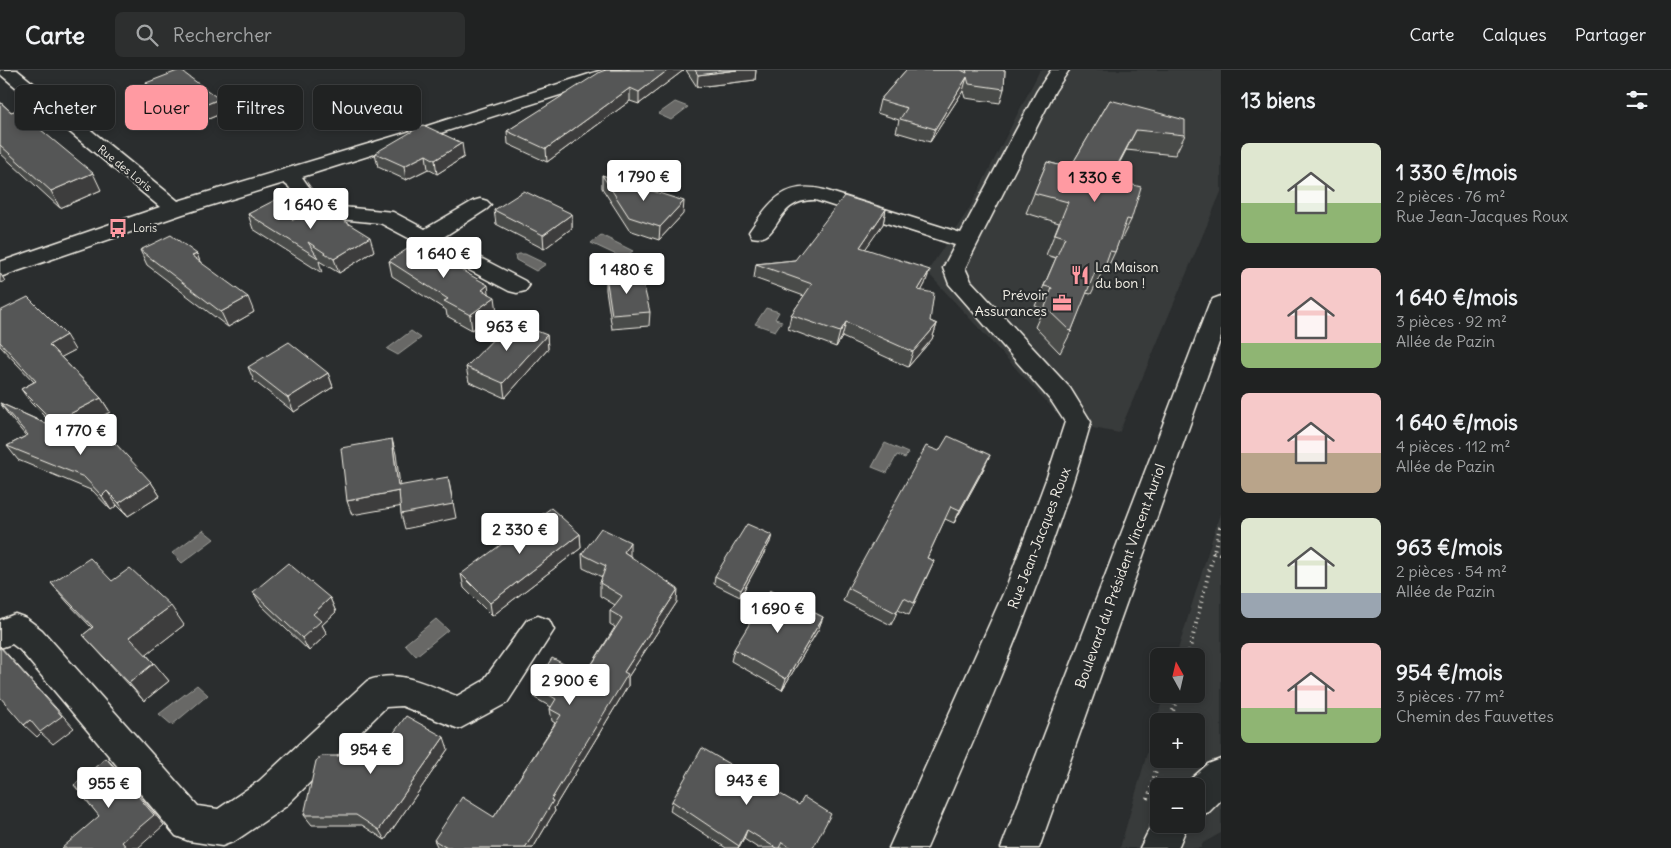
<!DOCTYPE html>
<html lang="fr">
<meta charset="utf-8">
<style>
:root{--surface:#202222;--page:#2d2f2f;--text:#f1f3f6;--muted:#a2a4a5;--line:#3d3f40;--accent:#ff9aa2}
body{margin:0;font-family:Delius,sans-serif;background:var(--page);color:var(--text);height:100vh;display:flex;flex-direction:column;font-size:19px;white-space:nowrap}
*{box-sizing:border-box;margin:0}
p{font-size:16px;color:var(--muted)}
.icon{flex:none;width:28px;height:28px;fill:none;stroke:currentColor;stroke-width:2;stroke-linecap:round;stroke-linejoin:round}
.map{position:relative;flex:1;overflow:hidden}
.panel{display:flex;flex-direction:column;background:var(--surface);width:450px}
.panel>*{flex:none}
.banner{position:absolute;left:15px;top:15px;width:475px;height:45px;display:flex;gap:10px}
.needle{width:32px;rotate:352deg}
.controls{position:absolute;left:1150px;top:578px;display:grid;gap:10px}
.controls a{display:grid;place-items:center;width:55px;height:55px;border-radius:8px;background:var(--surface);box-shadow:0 2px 8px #0003,0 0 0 1px var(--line);font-size:25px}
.price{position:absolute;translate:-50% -42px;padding:0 11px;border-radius:5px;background:#fff;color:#222;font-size:16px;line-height:32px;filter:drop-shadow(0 1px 2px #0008)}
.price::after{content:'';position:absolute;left:50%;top:30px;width:15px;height:11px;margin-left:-8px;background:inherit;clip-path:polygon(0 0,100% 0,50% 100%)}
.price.current{background:var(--accent);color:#111}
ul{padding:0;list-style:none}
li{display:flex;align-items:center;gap:15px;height:125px;padding:0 20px}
li span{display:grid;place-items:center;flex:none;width:140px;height:100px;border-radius:8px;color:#555}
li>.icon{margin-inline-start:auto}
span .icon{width:60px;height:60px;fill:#fffc;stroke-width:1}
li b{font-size:21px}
h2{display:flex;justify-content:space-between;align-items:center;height:60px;padding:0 20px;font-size:21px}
.tag{padding:0 18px;border-radius:8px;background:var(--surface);box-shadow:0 2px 8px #0003,0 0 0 1px var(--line);font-size:18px;line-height:45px}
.tag.current{background:var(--accent);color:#111}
header{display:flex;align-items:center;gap:30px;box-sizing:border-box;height:70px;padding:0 25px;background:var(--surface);border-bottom:1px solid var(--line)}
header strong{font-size:24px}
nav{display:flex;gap:28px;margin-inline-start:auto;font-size:18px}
.search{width:350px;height:45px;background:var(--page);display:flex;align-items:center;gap:12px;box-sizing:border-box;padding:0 18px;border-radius:8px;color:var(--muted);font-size:19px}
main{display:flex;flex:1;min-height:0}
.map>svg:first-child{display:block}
.built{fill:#373a3a;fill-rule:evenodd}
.water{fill:#676866;stroke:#9f9f9a}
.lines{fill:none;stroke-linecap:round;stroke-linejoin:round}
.minor-casing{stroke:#f4f1e8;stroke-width:3}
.major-casing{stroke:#f4f1e8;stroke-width:3}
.path{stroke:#f4f1e8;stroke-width:4;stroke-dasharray:1 4.5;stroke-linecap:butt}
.minor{fill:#2a2d2e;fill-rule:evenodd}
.major{fill:#2a2d2e;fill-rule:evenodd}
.wall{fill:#494b4a;stroke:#f4f1e8}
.shaded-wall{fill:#3c3d3c;stroke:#f4f1e8}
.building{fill:#555756;stroke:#f4f1e8}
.labels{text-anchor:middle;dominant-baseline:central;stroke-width:4.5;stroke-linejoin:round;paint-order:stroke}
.far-street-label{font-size:11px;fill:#f4f1e8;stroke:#2a2d2e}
.far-poi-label{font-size:11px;fill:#f4f1e8;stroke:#2a2d2e;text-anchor:start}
.poi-label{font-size:14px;fill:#f4f1e8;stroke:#2a2d2e;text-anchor:start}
.street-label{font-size:14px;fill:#f4f1e8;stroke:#2a2d2e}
</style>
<header>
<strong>Carte</strong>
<div class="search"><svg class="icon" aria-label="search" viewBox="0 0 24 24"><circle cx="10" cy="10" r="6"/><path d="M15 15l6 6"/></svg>Rechercher</div>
<nav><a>Carte</a><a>Calques</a><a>Partager</a></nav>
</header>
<main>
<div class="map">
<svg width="1221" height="778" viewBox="0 0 1221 778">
<rect width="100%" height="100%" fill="#2a2d2e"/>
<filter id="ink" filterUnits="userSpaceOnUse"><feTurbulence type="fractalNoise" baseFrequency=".02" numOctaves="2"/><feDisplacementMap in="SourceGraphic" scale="10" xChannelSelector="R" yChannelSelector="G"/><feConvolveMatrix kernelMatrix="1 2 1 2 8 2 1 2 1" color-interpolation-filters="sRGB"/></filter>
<g filter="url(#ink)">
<path class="built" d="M1040 0H1221V122L1119 363 1066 353 927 202 969 139Z
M1221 440V763L1203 773 1201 778H1120L1164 624H1196V586H1176ZM1159 651H1196V689H1159ZM1159 716H1196V754H1159Z"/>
<path class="water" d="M675 32 688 37 671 50 658 44Z
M601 165 633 181 623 188 591 173Z
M519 184H525L546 194 536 201 516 190 515 186Z
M766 238 779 242 775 249 782 251 775 261 755 254Z
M411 261 421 268 398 285 387 279Z
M885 373 908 383 905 388 897 385 887 403 872 397Z
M203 460 214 469 182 493 172 483Z
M436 549 448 560 416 586 405 574Z
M197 615 208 625 172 655 159 644Z"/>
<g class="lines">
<g class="minor-casing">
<path id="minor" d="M0 0H17L178 131 405 63 602 0H629L626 4 302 107 314 124 332 136 393 142 425 159 473 131 480 129 487 131 491 135 487 139 442 168 525 211 529 216 525 221 517 223 509 221 380 153 319 147 298 132 289 117 284 113 183 144 0 207V192L160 137 0 4Z
M1051 0H1069L1055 21 965 198 971 211 1070 318 1091 352C1049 499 988 638 927 778H889L1007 515 1047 407 1065 352 1052 332 949 214 943 198 955 175 815 130C772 129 782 174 752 167L749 162C769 133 784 110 824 120L961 163 1037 21Z
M15 544 26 548 42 560 198 736 218 739 259 711 367 611C400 598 426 615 457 626L483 611 527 550 538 546 549 550 554 560 507 633 459 659 402 636 386 637 285 737 235 771 222 776 189 771 176 766 20 580 12 574 0 578V550Z
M1221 689V730L1209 742 1196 747V716H1183L1208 694Z
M1159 740V754H1188L1178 778H1140Z"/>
</g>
<g class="major-casing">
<path id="major" d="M1221 226V267L1039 778H1001L1209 234 1213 229Z"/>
</g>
<path class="path" d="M1213 482 1221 485
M1188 586 1221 453
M1170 651 1178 624
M1148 729 1159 689"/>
<use href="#minor" class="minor"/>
<use href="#major" class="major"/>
</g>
<path class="wall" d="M606 0H684L639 34 630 31 547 92 508 74 507 61Z
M686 0H756L755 10 697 17Z
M906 0H1005L1004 19 1000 33 965 28 963 21 930 72 896 62 899 50 877 43 880 30Z
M146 13 219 29 223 43 196 54 151 27Z
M1110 30 1185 65 1175 85 1126 80 1111 109 1131 150 1121 170H1119L1115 182 1105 203 1102 202 1091 224 1086 223 1071 262 1060 283 1035 257 1043 239 1035 236 1056 188 1046 185 1059 153 1026 143 1047 92 1070 98Z
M0 32 101 120 60 138 0 83Z
M375 83 464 87 437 104 428 99 406 110 378 97Z
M602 105 683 144 659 170 629 160 602 118Z
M886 139 883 154 865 179 925 214 921 221 930 251 937 254 932 269 908 297 842 267 836 277 788 259 791 245 804 226 754 208 756 194 795 190Z
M494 140 572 144V158L544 179 496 154Z
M248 144 293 150 314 147 374 181 339 203 319 191 322 203 253 159Z
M140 180 197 184 200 192 254 242 228 257 147 195Z
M389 191 490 224 497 242 472 260 447 246 446 240 392 206Z
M606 206 650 242 649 256 612 259 606 220Z
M0 241 75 280 61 287 101 328 110 342 74 361 151 412 160 426 128 446 117 435 111 440 93 421 18 390 7 376 26 366 10 347 0 333 56 358 31 333 21 319 34 312 0 276Z
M547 265 548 279 505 328 469 312 466 297Z
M248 297 328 303 333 317 294 342 254 311Z
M984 398 954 453 945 449 927 488 934 491 909 545 898 540 891 555 843 531 848 518Z
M580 464 581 478 492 546 464 518 461 504Z
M770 472 740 527 714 514 715 506Z
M582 484 630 486 677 532 628 607V616L554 738 555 741 533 778H438L434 770 494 747 555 653 552 651 550 639 551 637 535 628 534 616 585 605 615 557 610 554V541L615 535 600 526V513L602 507 583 498Z
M112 511 184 555 146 584 169 611 144 631 83 565 92 558 68 533 51 513Z
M253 522 330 528 336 542 322 555 327 564 309 581 261 535Z
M823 547 818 560 782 620 731 591 734 579Z
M387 672 448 679 385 770 362 755H312L304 745 339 686 369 677Z
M672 731 813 778H758L744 769 739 778H726L670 741Z"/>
<path class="shaded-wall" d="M668 0H684L639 34V22Z
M737 0H756L755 10 697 17 698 5Z
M967 7 963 21 930 72 935 59Z
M630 18V31L547 92 546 79Z
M219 29 223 43 196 54 191 41Z
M1136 60 1126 80 1101 129 1110 109Z
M462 73 464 87 437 104 435 90Z
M426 85 428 99 406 110 404 96Z
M93 103 101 120 60 138 51 121Z
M684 131 683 144 659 170 660 157Z
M886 139 883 154 857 191 860 177Z
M572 144V158L544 179 543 165Z
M370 167 374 181 339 203 334 189Z
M197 184 203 199 192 186Z
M930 200 925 214 914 235 918 220Z
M0 203 5 211 0 213Z
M488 215 490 230 482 220Z
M248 227 254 242 228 257 221 242Z
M495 227 497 242 472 260 470 245Z
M846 252 842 267 836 277 840 262Z
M937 254 932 269 908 297 913 282Z
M66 265 75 280 58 289 49 275Z
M547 265 548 279 505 328 503 313Z
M328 303 333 317 294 342 288 328Z
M101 328 110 342 66 365 58 356 65 366H64L54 352Z
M392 369 396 384 402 431 398 416Z
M990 385 984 398 954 453 960 440Z
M448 407 456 448 405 459 401 444Z
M151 412 160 426 128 446 119 433Z
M107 421 117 435 111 440 102 426Z
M399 421 403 436 352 445 347 431Z
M580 464 581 478 492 546 490 533Z
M772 465 770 472 740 527 741 520Z
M630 472V486L624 482Z
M678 519 677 532 628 607V616L554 738 555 741 533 778H525L551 730 624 602Z
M330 528 336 542 322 555 327 564 309 581 302 568 313 544Z
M171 536 184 555 144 586 129 567Z
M823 547 818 560 782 620 786 609Z
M0 576 74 658 53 674 41 663 37 667 24 655 30 650Z
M154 593 169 611 144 631 129 613Z
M444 667 448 679 385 770 379 760Z
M106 688 117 699 164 755 138 778H127L122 772Z
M747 760 744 769 739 778H738Z"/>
<path class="building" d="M180 0 219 29 191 41 146 13Z
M606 0H668L639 22 630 18 546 79 507 61 600 2Z
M695 0H737L698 5Z
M906 0H961L967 3 966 0H1005L1004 19 969 14 967 7 935 59 900 49 907 38 880 30Z
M1110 30 1185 50V65L1136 60 1110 109 1141 117 1131 150 1127 149 1115 182 1110 181 1102 204 1095 202 1071 262 1045 237 1052 218 1044 216 1065 167 1055 164 1068 132 1034 123 1047 92 1070 98Z
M0 32 11 42 17 40 93 103 51 121 0 75Z
M423 55 462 73 435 90 426 85 404 96 375 83Z
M602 105 684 131 660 157 629 147Z
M524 121 572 144 543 165 494 140Z
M844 126 886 139 860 177 930 200 918 220 934 223 930 251 937 254 913 282 846 252 840 262 791 245 812 214 756 194 795 190Z
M279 128 293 150 306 143 314 147 320 144 330 150 336 146 370 167 334 189 308 172 318 188 248 144Z
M171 165 197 184 192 186 248 227 221 242 140 180Z
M415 174 488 215 482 220 495 227 470 245 444 231 448 229 389 191Z
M641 204 650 242 612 245 606 206Z
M28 227 66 265 49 275 101 328 54 352 21 319 36 311 0 272V241Z
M511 251 547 265 503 313 466 297Z
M289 272 328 303 288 328 248 297Z
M0 333 64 362 58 356 116 374 151 412 119 433 107 421 102 426 84 407 7 376 28 365Z
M948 366 990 385 960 440 951 436 927 488 934 491 914 533 904 528 896 543 848 518 926 376 939 381Z
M392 369 398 416 448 407 453 434 401 444 399 421 347 431 341 378Z
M551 438 580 464 490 533 461 504Z
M747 454 772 465 741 520 715 506Z
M601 458 630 472 624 482 678 519 624 602 628 604 551 730 553 731 525 778H447L434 770 462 727 494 747 561 645 550 639 556 629 534 616 552 588 585 605 622 548 610 541 622 526 600 513 606 496 582 484Z
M90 488 112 511 130 498 171 536 129 567 154 593 129 613 83 565 93 557 51 513Z
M288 493 330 528 313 544 321 551 302 568 253 522Z
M770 520 823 547 786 609 734 579Z
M0 577 62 646 40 662 30 650 24 655 0 627Z
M406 646 444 667 379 760 356 745H304L316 691 322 686H339L341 677H369L377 667 387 672Z
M702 678 799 735 804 727 831 744 813 778H791L782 772 779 778H776L747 760 739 776 672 731Z
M106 688 154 745 122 772 127 778H62L99 746 74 715Z"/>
</g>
<defs>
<g id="bus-bare" transform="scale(1.5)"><path d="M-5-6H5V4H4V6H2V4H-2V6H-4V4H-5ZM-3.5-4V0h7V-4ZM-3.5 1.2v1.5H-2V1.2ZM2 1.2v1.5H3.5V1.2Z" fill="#ff9aa2" stroke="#2a2d2e" stroke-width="2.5" paint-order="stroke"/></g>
<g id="restaurant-bare" transform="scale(1.5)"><path d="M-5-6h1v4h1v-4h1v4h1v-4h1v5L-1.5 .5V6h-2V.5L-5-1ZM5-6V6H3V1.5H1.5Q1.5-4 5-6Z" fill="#ff9aa2" stroke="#2a2d2e" stroke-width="2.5" paint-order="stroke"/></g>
<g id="office-bare" transform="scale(1.5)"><path d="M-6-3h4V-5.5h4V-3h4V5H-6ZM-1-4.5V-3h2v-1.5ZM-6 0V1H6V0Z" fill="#ff9aa2" stroke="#2a2d2e" stroke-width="2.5" paint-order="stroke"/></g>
</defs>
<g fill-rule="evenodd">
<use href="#bus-bare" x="118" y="158"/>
<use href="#restaurant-bare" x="1080" y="205"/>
<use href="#office-bare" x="1062" y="233"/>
</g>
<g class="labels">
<g class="far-street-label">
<text transform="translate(125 98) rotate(39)">Rue des Loris</text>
</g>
<g class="far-poi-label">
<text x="133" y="158">Loris</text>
</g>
<g class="poi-label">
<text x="1095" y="197">La Maison<tspan x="1095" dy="16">du bon !</tspan></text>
<text x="1047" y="225" text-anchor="end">Prévoir<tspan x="1047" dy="16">Assurances</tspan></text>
</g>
<g class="street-label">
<text transform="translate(1039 468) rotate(-69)">Rue Jean-Jacques Roux</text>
<text transform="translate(1120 506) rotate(-70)">Boulevard du Président Vincent Auriol</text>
</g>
</g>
</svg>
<div class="controls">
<a><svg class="needle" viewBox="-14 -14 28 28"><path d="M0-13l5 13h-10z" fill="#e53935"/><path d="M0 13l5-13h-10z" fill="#a2a4a5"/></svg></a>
<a>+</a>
<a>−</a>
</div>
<b class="price" style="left:644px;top:132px">1 790 €</b>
<b class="price current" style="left:1095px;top:133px">1 330 €</b>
<b class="price" style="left:311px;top:160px">1 640 €</b>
<b class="price" style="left:444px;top:209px">1 640 €</b>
<b class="price" style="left:627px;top:225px">1 480 €</b>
<b class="price" style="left:507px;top:282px">963 €</b>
<b class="price" style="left:81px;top:386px">1 770 €</b>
<b class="price" style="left:520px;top:485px">2 330 €</b>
<b class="price" style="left:778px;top:564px">1 690 €</b>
<b class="price" style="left:570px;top:636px">2 900 €</b>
<b class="price" style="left:371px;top:705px">954 €</b>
<b class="price" style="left:747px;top:736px">943 €</b>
<b class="price" style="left:109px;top:739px">955 €</b>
<div class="banner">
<a class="tag">Acheter</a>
<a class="tag current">Louer</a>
<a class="tag">Filtres</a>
<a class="tag">Nouveau</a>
</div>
</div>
<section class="panel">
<h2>13 biens<svg class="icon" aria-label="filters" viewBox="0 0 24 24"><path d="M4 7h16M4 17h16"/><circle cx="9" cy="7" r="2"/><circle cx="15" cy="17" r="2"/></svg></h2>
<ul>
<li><span style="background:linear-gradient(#dfe7d0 60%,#8fb573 0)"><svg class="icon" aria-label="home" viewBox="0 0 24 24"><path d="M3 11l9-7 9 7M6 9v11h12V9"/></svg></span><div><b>1 330 €/mois</b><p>2 pièces · 76 m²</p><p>Rue Jean-Jacques Roux</p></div></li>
<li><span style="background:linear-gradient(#f6c9c9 75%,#8fb573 0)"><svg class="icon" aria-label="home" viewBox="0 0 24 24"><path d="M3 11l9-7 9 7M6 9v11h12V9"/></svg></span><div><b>1 640 €/mois</b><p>3 pièces · 92 m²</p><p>Allée de Pazin</p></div></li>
<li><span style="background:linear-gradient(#f6c9c9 60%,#b9a48a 0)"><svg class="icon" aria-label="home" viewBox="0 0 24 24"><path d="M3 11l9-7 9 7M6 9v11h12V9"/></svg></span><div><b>1 640 €/mois</b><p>4 pièces · 112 m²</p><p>Allée de Pazin</p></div></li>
<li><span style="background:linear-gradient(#dfe7d0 75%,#9aa5b1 0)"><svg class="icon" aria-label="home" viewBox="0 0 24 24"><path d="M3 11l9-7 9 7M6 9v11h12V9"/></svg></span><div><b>963 €/mois</b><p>2 pièces · 54 m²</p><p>Allée de Pazin</p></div></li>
<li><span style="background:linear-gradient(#f6c9c9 65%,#8fb573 0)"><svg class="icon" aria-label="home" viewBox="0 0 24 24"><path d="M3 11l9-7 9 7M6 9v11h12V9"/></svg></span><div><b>954 €/mois</b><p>3 pièces · 77 m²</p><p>Chemin des Fauvettes</p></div></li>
</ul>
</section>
</main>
